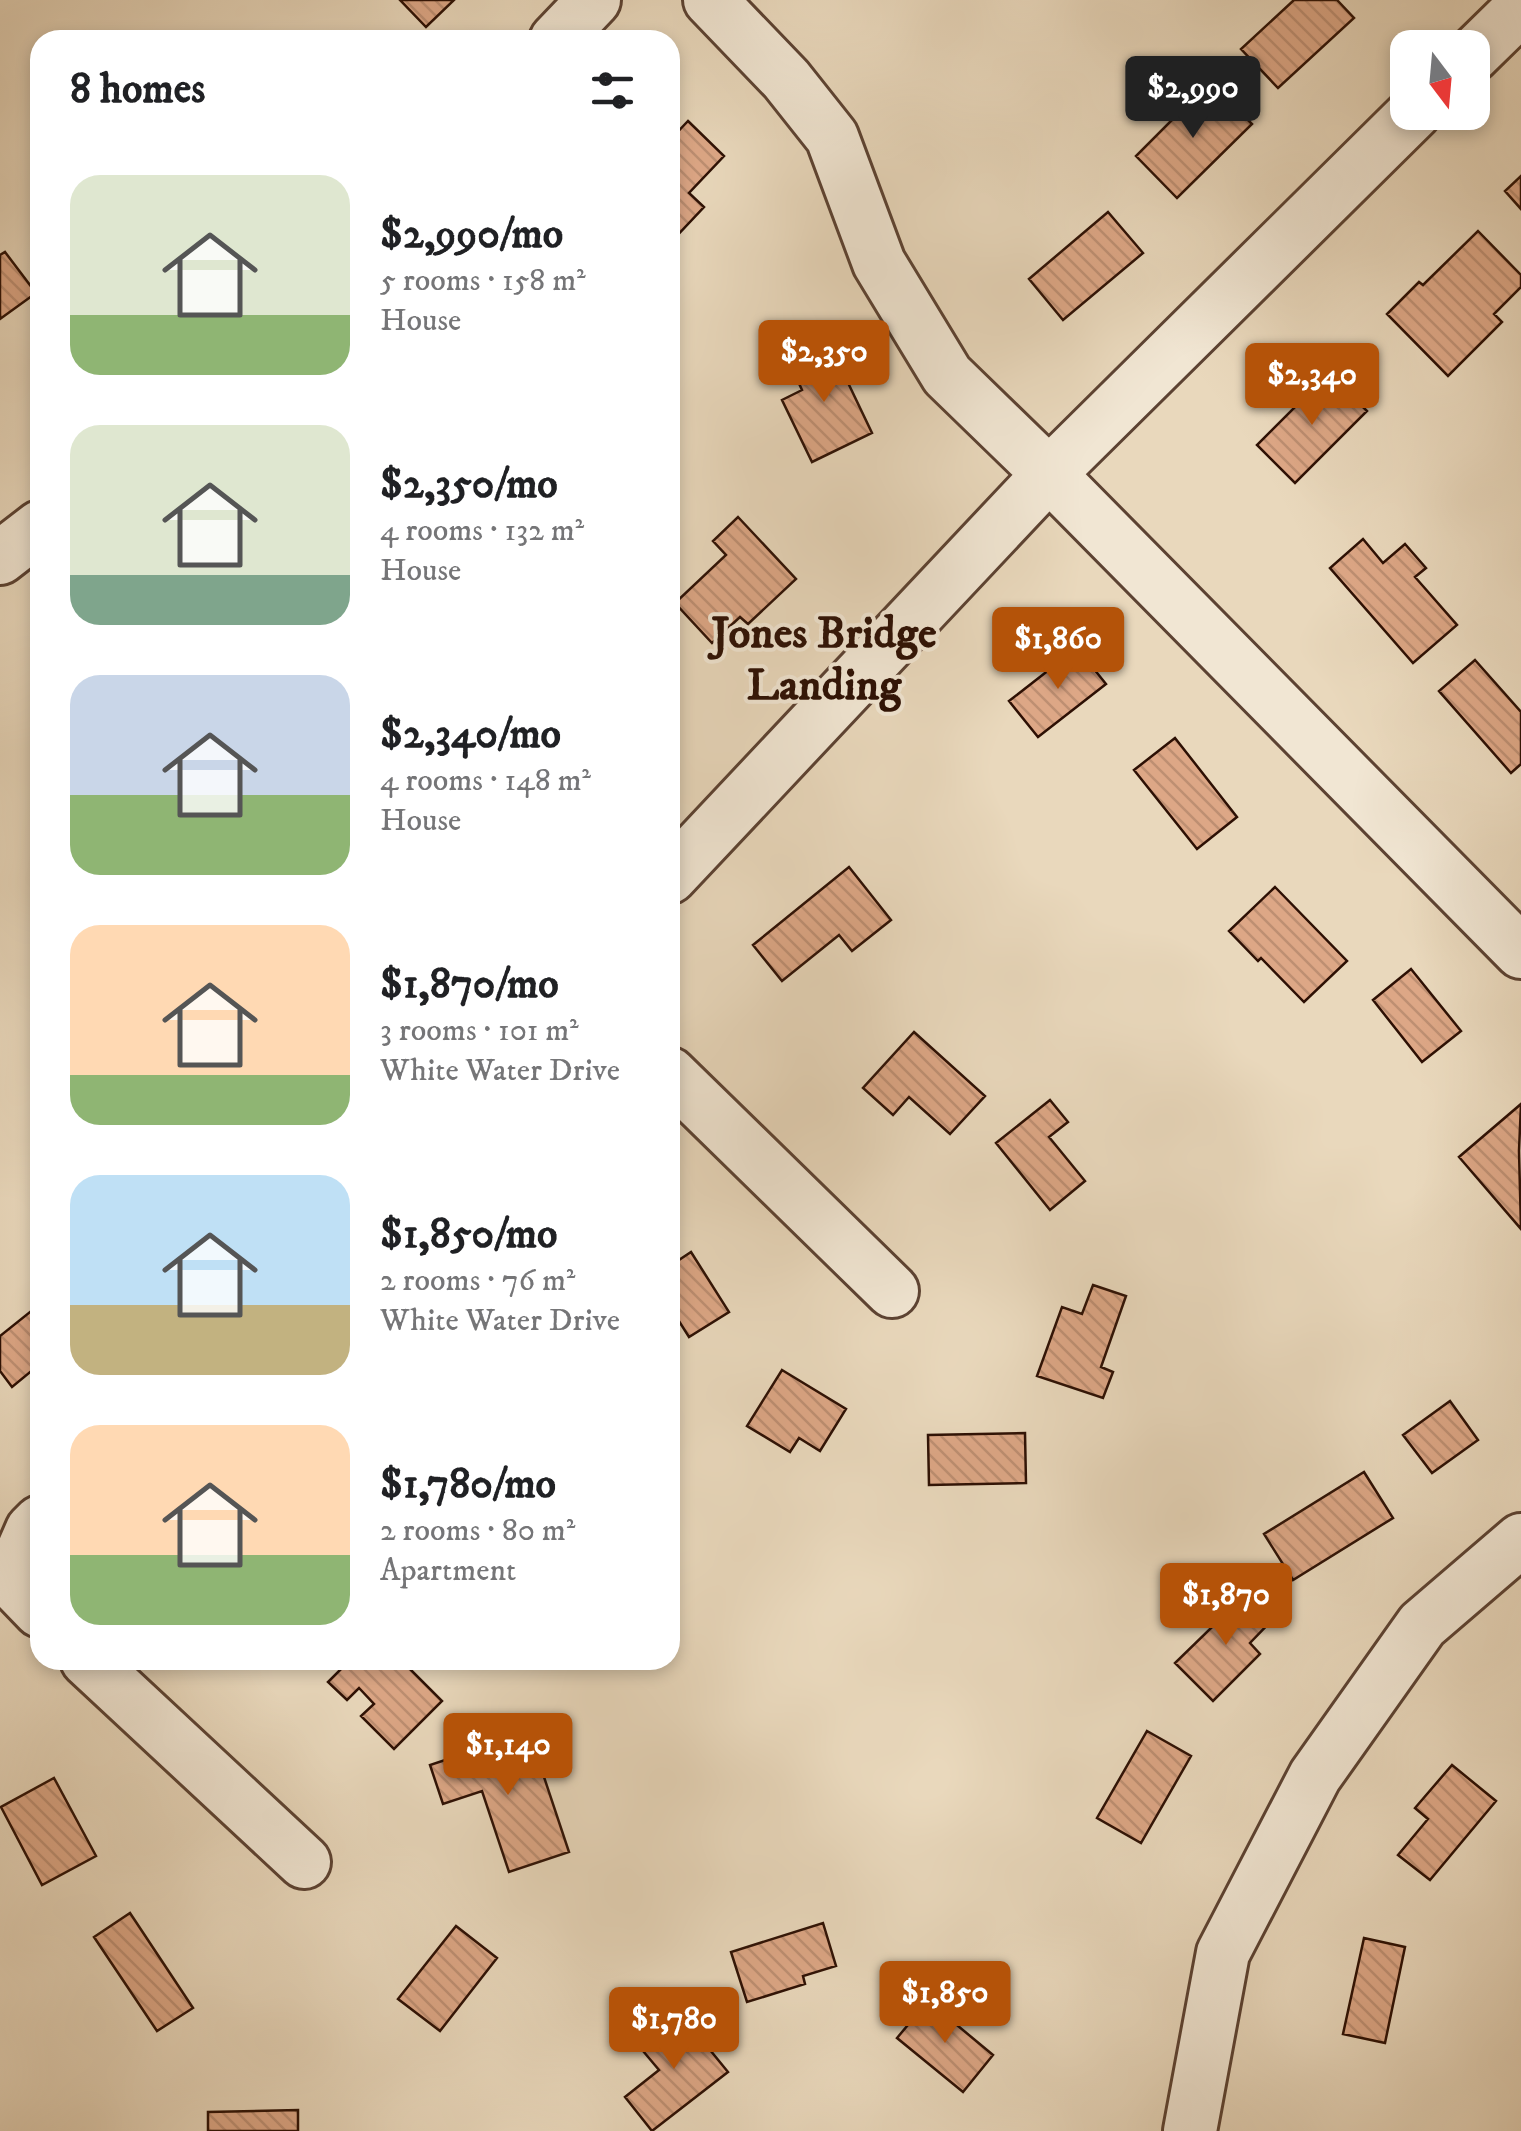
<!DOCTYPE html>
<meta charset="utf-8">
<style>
:root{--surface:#fff;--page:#f6f6f6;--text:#202124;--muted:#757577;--accent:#b45309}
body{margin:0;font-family:"IM FELL DW Pica",serif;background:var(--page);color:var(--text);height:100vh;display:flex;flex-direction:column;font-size:38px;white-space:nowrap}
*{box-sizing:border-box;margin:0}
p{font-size:32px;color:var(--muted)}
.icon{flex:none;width:55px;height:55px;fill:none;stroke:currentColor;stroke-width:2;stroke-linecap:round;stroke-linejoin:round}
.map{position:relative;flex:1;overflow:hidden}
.sheet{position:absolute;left:30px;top:30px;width:650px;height:1640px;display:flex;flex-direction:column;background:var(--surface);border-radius:30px;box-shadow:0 5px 15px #0003}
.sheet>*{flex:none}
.needle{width:65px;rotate:164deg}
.fabs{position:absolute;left:1390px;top:30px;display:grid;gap:20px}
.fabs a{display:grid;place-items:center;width:100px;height:100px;border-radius:20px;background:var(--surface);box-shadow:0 5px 15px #0003;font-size:50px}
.price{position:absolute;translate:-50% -85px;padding:0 22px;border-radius:10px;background:var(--accent);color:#fff;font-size:32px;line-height:65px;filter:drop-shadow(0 2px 5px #0008)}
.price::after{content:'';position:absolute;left:50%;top:60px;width:30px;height:22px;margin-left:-15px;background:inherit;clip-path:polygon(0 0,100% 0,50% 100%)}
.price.current{background:#222;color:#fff}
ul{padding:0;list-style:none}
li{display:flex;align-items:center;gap:30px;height:250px;padding:0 40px}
li span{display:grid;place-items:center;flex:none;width:280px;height:200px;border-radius:30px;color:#555}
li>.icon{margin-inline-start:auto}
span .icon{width:120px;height:120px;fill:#fffc;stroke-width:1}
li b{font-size:42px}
h2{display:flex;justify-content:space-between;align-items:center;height:120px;padding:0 40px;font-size:42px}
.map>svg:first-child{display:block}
.building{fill:url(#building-back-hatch);stroke:#2d1004;stroke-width:2.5}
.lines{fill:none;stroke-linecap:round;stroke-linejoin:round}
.minor-casing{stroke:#5c4232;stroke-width:58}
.minor{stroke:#f1e6d3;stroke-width:52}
.labels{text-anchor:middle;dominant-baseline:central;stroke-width:8;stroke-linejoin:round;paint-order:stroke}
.neighbourhood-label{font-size:45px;font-weight:bold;fill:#2d1004;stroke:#f1e6d3}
</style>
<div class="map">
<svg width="1521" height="2131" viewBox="0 0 1521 2131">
<defs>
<pattern id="building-back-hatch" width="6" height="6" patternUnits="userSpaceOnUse" patternTransform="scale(2.5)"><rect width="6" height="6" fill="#dda786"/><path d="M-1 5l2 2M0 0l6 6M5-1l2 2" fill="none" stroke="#be8f72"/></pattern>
</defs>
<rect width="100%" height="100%" fill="#e9d8bc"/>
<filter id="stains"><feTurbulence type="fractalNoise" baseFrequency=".002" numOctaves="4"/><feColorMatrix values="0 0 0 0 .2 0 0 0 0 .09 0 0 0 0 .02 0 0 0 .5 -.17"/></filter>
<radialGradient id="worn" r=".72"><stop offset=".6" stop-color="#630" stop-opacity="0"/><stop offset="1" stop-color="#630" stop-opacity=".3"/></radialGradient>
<path class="building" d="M400 0H454L426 27Z
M1294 0H1337L1354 18 1278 88 1241 49Z
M1217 89 1252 124 1177 198 1136 156 1172 120 1168 116 1189 95 1199 105Z
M688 121 724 156 689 193 704 207 670 243V140Z
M1521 176V209L1505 191Z
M1108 212 1143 253 1063 320 1029 279Z
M1478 231 1521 275V287L1494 314 1502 322 1448 376 1387 314 1419 282 1423 285Z
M5 252 36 293 0 319V255Z
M829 343 872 433 812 462 782 400 802 390 789 362Z
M1329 373 1367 411 1295 483 1257 445Z
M738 517 796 579 748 624 740 617 712 643 675 603 726 555 713 541Z
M1363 539 1383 563 1405 544 1426 568 1415 577 1457 625 1413 663 1330 568Z
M1077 648 1106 684 1038 737 1009 701Z
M1475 660 1521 712V764L1511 773 1439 691Z
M1175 738 1237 817 1197 849 1134 770Z
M849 867 891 920 852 951 839 935 782 981 753 945Z
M1275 887 1347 961 1304 1002 1261 958 1258 961 1229 931Z
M1411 969 1461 1031 1422 1062 1373 1000Z
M914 1032 985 1096 950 1134 909 1097 893 1115 863 1088Z
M1050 1100 1068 1122 1049 1137 1085 1181 1050 1210 996 1143Z
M1521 1104 1519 1151 1521 1229 1459 1157Z
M691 1252 729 1312 689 1337 670 1307V1266Z
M1093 1285 1126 1296 1101 1367 1113 1372 1103 1398 1037 1376 1062 1307 1082 1314Z
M40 1304V1364L12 1387 0 1371V1336Z
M782 1370 846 1409 820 1451 799 1438 790 1452 747 1426Z
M1450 1401 1478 1440 1432 1473 1403 1435Z
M1025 1433 1026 1483 929 1485 928 1435Z
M1364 1472 1393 1518 1293 1580 1264 1534Z
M1248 1592 1274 1618 1250 1643 1260 1654 1213 1701 1175 1663Z
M350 1660H401L442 1701 394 1749 361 1716 374 1704 359 1688 347 1700 328 1682Z
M1147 1731 1191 1756 1141 1843 1097 1818Z
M529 1732 569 1852 509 1872 482 1791 443 1804 430 1765Z
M1452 1765 1496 1801 1430 1880 1398 1855 1428 1819 1415 1808Z
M54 1778 96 1856 42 1885 1 1807Z
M130 1913 193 2008 157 2031 94 1937Z
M823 1923 836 1966 803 1976 805 1984 747 2002 731 1952Z
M456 1926 497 1958 440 2031 398 1999Z
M1364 1938 1405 1947 1385 2043 1343 2034Z
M928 2001 993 2055 963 2092 897 2038Z
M679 2012 728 2072 652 2131 625 2097 659 2070 638 2045Z
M298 2110V2131H208V2112Z"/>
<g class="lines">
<g class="minor-casing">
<path id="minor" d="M710 0 786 79 832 137 879 263 947 375 1049 474 1521 952
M556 40 594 0
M1472 56 1521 8
M0 558 40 527
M670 877 1049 474 1415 112
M670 1074 892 1291
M40 1522 32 1530 10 1580 40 1611
M87 1660 304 1862
M1190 2131 1223 1953 1315 1776 1422 1625 1521 1540"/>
</g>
<use href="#minor" class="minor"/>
</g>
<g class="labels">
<g class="neighbourhood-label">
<text x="824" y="634">Jones Bridge<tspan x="824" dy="52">Landing</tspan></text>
</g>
</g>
<rect width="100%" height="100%" filter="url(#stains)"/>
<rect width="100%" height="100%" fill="url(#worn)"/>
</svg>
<div class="fabs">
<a><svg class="needle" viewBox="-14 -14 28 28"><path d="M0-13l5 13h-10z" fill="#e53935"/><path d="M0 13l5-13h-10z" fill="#757577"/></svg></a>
</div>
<b class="price current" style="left:1193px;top:141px">$2,990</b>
<b class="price" style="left:824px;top:405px">$2,350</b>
<b class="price" style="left:1312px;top:428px">$2,340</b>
<b class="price" style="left:1058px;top:692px">$1,860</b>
<b class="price" style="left:1226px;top:1648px">$1,870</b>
<b class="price" style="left:508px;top:1798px">$1,140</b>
<b class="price" style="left:945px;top:2046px">$1,850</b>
<b class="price" style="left:674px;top:2072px">$1,780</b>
<section class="sheet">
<h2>8 homes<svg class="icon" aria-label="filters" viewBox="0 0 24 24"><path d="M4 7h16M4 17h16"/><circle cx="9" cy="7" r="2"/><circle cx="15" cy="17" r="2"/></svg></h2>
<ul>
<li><span style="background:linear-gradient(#dfe7d0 70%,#8fb573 0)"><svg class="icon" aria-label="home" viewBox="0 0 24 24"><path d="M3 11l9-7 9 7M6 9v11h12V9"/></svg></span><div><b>$2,990/mo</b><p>5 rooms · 158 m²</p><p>House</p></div></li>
<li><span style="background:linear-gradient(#dfe7d0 75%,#7fa58c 0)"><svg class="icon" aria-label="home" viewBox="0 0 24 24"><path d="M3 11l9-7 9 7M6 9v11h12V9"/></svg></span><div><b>$2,350/mo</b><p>4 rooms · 132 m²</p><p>House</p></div></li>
<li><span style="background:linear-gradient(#c9d6e8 60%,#8fb573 0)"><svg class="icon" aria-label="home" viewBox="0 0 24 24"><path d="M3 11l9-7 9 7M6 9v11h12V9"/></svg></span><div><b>$2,340/mo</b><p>4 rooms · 148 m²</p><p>House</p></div></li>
<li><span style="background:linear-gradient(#ffd9b3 75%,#8fb573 0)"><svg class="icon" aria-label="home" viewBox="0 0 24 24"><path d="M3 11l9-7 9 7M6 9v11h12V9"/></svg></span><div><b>$1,870/mo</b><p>3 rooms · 101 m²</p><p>White Water Drive</p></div></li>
<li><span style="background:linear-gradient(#bfe0f5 65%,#c2b280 0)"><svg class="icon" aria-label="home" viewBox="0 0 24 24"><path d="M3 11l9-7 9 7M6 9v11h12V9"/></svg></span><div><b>$1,850/mo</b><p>2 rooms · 76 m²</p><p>White Water Drive</p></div></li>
<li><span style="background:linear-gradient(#ffd9b3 65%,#8fb573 0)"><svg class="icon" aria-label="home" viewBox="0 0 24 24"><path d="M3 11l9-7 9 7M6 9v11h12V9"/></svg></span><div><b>$1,780/mo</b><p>2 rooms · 80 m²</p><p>Apartment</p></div></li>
</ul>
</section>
</div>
